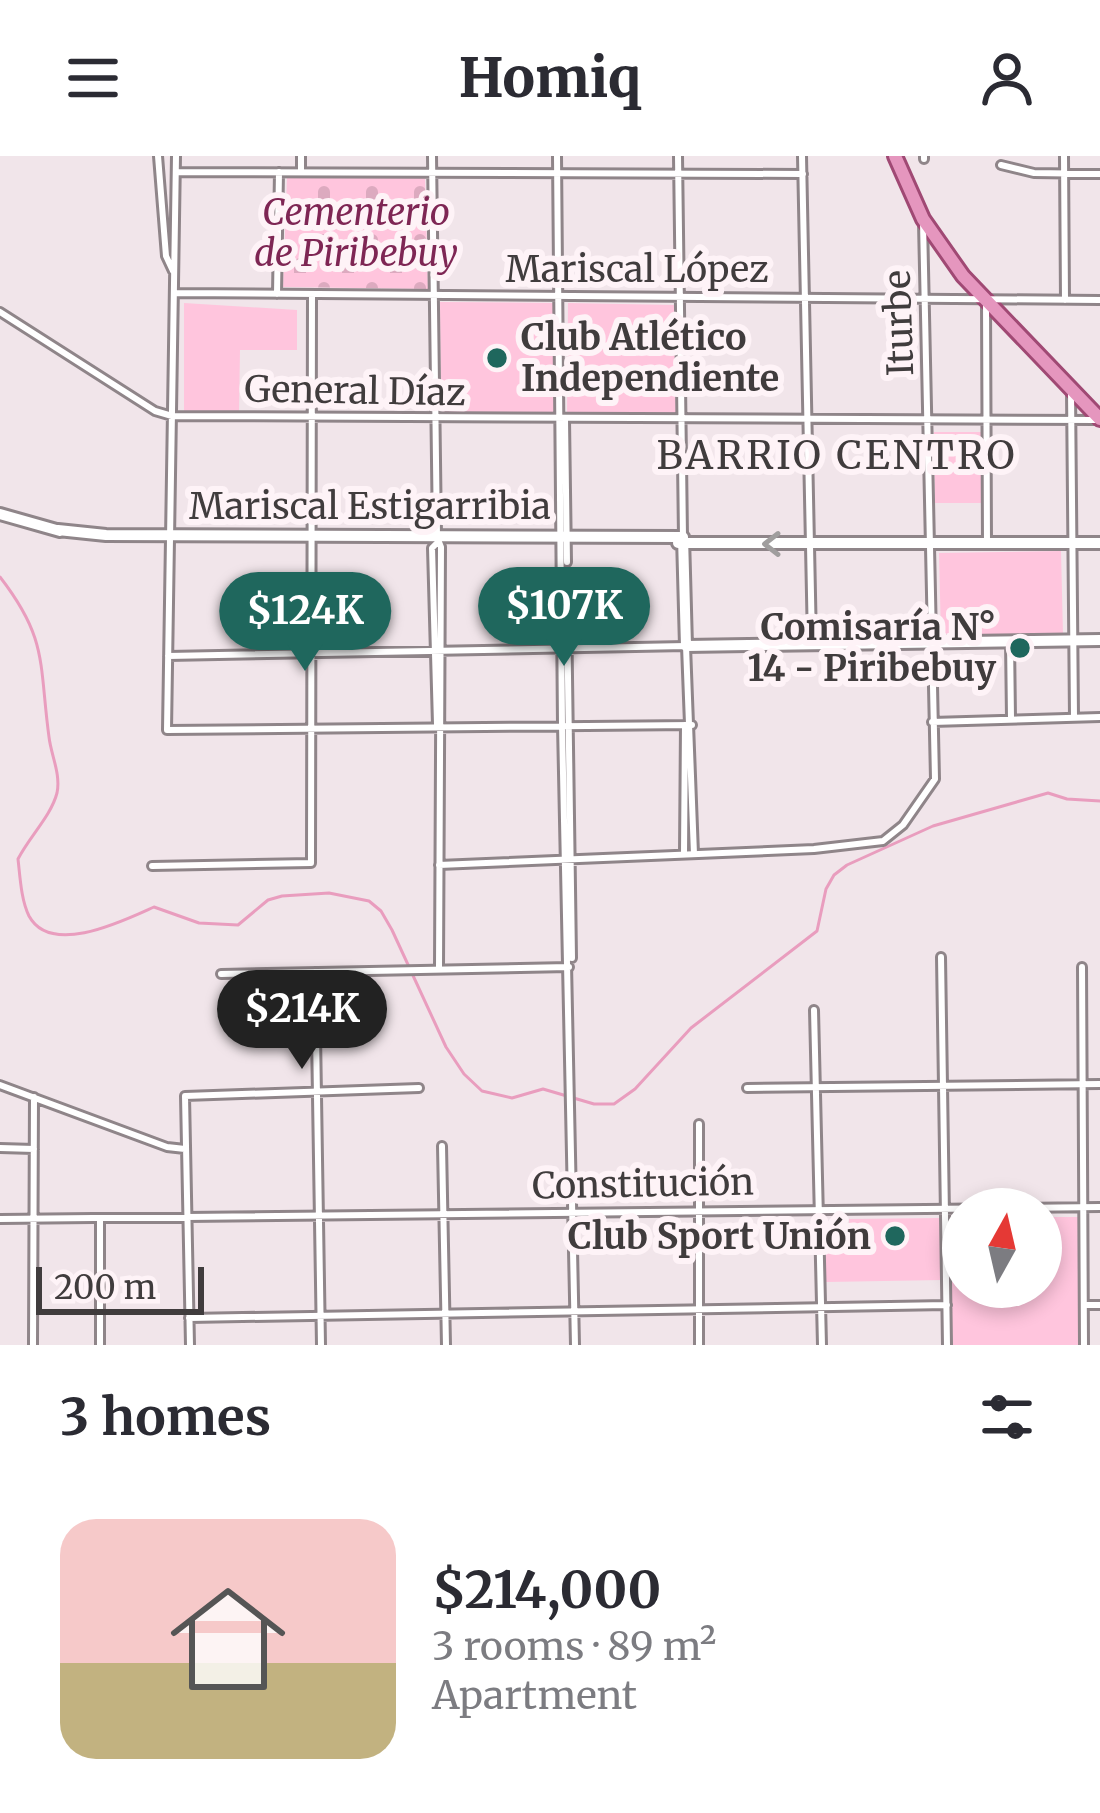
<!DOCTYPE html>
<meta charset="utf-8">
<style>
:root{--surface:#fff;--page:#f7f7f7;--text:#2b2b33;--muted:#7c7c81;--accent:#1f675d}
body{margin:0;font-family:Merriweather,serif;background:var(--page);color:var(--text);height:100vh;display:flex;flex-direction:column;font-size:45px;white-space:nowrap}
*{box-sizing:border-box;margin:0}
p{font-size:39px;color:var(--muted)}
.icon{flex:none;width:66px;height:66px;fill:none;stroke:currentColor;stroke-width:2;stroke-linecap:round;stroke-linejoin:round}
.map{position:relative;height:1189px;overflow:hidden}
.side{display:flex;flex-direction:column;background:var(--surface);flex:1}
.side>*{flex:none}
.needle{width:78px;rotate:8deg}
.buttons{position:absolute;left:942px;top:1032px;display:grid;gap:24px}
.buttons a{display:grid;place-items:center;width:120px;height:120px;border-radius:50%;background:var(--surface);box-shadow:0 6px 18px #0003;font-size:60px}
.scale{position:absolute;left:36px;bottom:30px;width:168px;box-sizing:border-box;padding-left:12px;border:6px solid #403c3d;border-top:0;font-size:33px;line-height:42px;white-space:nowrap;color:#403c3d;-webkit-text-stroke:9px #fef3f7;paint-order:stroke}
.price{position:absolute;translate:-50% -102px;padding:0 27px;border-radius:42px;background:var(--accent);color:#fff;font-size:39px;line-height:78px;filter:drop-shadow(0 3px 6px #0008)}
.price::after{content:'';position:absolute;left:50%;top:72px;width:36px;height:27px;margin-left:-18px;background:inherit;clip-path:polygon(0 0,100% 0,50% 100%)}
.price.selected{background:#222;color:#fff}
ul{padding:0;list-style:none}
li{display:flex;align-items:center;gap:36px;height:300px;padding:0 60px}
li span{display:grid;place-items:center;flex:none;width:336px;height:240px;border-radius:36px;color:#555}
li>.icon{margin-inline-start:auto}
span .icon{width:144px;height:144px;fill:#fffc;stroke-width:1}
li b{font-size:51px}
h2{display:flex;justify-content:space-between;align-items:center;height:144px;padding:0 60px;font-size:51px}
header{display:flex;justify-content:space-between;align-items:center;height:156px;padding:0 60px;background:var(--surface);font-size:54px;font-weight:800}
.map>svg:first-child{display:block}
.cemetery{fill:url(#cemetery-stones)}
.park{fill:#ffc5dd}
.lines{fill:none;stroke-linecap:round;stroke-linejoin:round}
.stream{stroke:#e99dbe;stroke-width:3}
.street-casing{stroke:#8f8589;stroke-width:12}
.secondary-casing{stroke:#8f8589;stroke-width:16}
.primary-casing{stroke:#a04974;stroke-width:18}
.street{stroke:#fff;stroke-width:6}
.secondary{stroke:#fff;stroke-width:10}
.primary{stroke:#e596be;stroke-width:12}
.oneway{stroke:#a09e9e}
.poi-dot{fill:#1f675d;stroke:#fef3f7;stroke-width:4.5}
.labels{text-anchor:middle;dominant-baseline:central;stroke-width:12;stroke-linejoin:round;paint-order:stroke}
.park-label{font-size:36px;font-style:italic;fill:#7e2654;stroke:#fef3f7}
.street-label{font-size:36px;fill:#403c3d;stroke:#fef3f7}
.poi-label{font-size:36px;font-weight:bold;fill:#403c3d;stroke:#fef3f7;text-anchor:end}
.neighbourhood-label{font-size:39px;letter-spacing:3px;fill:#403c3d;stroke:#fef3f7}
</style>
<header><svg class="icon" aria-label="menu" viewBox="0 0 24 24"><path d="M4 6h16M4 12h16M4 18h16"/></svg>Homiq<svg class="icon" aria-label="person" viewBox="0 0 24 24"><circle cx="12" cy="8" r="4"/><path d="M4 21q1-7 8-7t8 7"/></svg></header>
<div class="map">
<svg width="1100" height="1189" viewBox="0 0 1100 1189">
<defs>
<pattern id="cemetery-stones" width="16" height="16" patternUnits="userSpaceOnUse" patternTransform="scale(3)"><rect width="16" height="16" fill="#ffc5dd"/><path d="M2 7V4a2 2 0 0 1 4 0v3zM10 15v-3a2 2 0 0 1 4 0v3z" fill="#dcaabf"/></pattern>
</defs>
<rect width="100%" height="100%" fill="#f1e5ea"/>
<path class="cemetery" d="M425 21 428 133 283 131 287 22Z"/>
<path class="park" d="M440 146 554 147V258L441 257Z
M184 147 297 154V194H240L239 256 184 255Z
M568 147 674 149 676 258H567Z
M934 276H982L983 347H935Z
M1061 395 1063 479 941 481 939 397Z
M1041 1061H1079L1084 1189H949L950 1062H963V1131H1041Z
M940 1062 942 1124 826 1126 825 1096H850L849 1063Z"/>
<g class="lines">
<path class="stream" d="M0 421C48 483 39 507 49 581 51 599 61 618 57 637 51 660 29 681 18 703 20 720 21 744 29 760 51 801 125 764 154 751L199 767 238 769 268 744 282 740 329 737 369 745 381 755 392 774 446 891 464 918 482 935 512 942 543 933 594 948H614L635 933 691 872 817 775 826 733 834 719 847 709 933 670 1048 637 1067 643 1100 645"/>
<g class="street-casing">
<path id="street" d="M158 0 166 100 173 115
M176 0 167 574 692 569
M432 0 437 381 441 391 439 812
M557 0 562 569 575 1189
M678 0 683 381
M802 0 812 487
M924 0V3
M1064 0 1065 144
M1001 9 1034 17 1100 18
M176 16 803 18
M301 16V0
M174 137 1100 144
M277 138 279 16
M986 145 987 387
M0 156 155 255 172 260 1100 264
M1071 235 1074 561
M565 264 567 406
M567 450 572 802
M1010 485 1011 562
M168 500 686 490 694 698
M932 566 1100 561
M437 568 432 392 437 387
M684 698 685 569
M439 709 814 693 883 685 903 669 935 623 923 66
M152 710 311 707 312 138
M941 801 947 1189
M1082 811 1084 1189
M315 816 321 1189
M221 818 569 811
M814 854 822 1189
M0 929 167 991 185 993
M747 932 1100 928
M699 968V1189
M442 990 446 1189
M0 992 34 993
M0 1063 1100 1051
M1084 1149H1100
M189 1162 947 1149
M33 1189 34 941
M100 1189V1063
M190 1189 185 940 419 932"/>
</g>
<g class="secondary-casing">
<path id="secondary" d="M0 358 60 375
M58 374 106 379 683 381 686 490 1100 484
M678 387H1100"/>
</g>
<g class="primary-casing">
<path id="primary" d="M895 0 923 63 963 120 1100 263"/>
</g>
<use href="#street" class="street"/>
<use href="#secondary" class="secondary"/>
<use href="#primary" class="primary"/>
</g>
<defs><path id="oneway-chevron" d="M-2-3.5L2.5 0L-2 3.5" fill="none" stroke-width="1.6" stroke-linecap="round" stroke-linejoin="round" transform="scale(3)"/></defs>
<use class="oneway" href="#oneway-chevron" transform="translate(772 388) rotate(-180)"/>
<g class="poi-dot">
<circle cx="497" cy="202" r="12"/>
<circle cx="1020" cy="492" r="12"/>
<circle cx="895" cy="1080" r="12"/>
</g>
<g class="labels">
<g class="park-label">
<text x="356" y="56">Cementerio<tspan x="356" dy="41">de Piribebuy</tspan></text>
</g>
<g class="street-label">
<text x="637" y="113">Mariscal López</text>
<text transform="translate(899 167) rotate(-92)">Iturbe</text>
<text transform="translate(355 235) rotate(1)">General Díaz</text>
<text x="370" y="350">Mariscal Estigarribia</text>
<text transform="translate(643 1028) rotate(-1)">Constitución</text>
</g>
<g class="poi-label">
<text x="521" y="181" text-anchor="start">Club Atlético<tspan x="521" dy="41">Independiente</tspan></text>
<text x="996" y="471">Comisaría N°<tspan x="996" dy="41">14 - Piribebuy</tspan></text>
<text x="871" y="1080">Club Sport Unión</text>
</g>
<g class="neighbourhood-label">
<text x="837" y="299">BARRIO CENTRO</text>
</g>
</g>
</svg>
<div class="buttons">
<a><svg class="needle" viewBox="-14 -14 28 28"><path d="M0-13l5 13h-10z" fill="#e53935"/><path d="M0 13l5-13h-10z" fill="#7c7c81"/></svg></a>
</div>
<div class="scale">200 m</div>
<b class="price" style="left:564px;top:513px">$107K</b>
<b class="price" style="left:305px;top:518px">$124K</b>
<b class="price selected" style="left:302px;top:916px">$214K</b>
</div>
<section class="side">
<h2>3 homes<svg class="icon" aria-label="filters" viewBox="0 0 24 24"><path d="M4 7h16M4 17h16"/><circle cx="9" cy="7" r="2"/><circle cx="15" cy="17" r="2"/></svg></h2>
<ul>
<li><span style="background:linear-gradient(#f6c9c9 60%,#c2b280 0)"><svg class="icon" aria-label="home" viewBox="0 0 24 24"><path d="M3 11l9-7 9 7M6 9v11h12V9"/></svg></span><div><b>$214,000</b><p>3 rooms · 89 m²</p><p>Apartment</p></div></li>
</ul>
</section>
